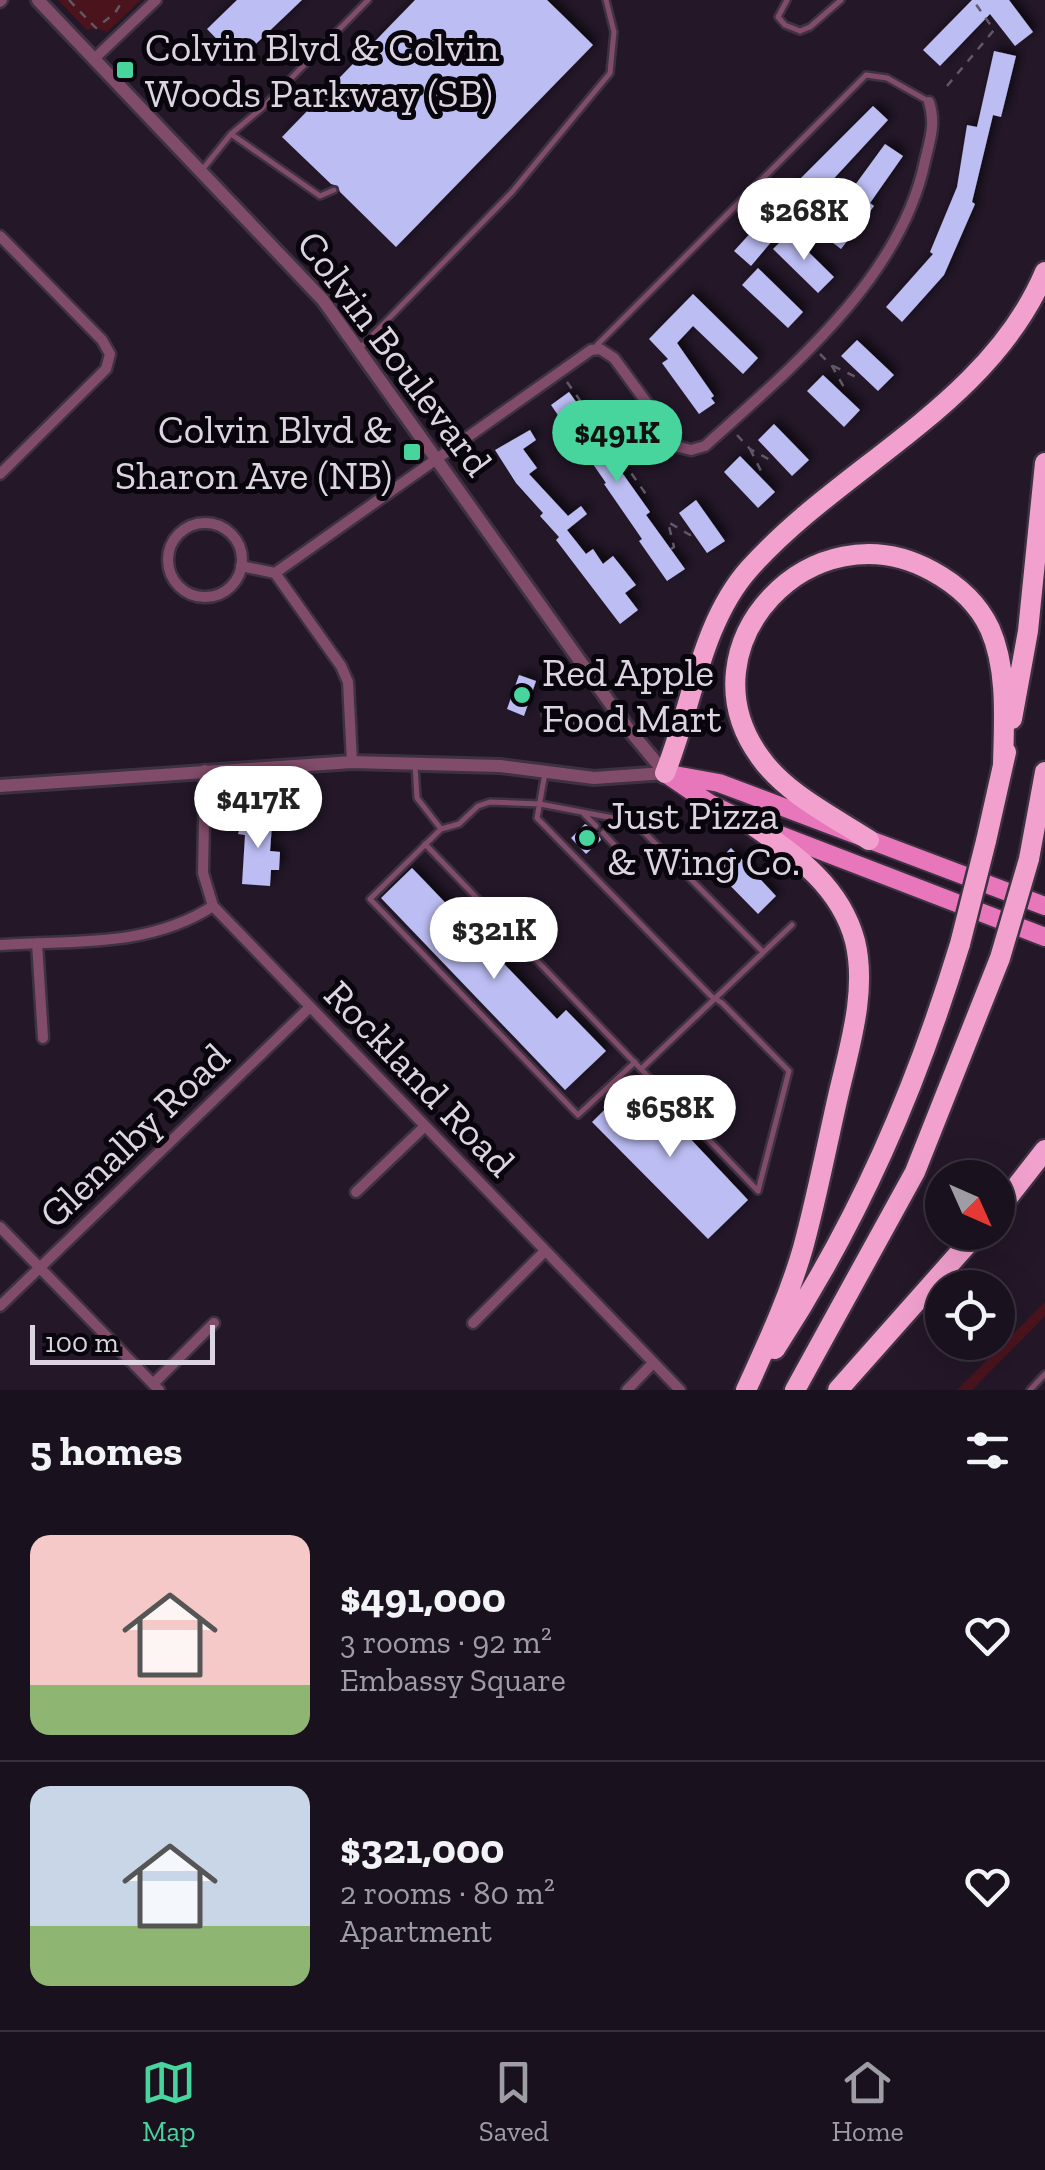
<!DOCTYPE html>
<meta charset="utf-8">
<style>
:root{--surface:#1a111e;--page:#271f2b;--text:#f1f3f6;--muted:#9f9da4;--line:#38313c;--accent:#47d49d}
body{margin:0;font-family:"Zilla Slab",serif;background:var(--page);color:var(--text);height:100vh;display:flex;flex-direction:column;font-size:38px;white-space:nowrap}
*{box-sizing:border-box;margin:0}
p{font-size:32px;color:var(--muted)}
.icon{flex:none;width:55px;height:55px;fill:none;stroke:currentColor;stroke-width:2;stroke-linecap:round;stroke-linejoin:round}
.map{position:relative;height:1390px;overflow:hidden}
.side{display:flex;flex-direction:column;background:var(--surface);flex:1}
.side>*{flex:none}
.needle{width:65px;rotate:135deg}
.tools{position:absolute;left:925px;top:1160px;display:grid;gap:20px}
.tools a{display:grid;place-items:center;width:90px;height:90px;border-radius:50%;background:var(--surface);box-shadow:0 10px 40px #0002,0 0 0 2px var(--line);font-size:50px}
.scale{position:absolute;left:30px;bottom:25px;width:185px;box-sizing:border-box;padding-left:10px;border:5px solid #dcd4e0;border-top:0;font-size:28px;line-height:35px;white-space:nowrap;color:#dcd4e0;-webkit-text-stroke:8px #09050c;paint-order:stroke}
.price{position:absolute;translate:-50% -85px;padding:0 22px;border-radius:35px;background:#fff;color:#222;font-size:32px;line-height:65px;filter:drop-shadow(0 2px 5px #0008)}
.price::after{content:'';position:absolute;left:50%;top:60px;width:30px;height:22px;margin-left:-15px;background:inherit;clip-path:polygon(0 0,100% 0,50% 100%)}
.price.active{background:var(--accent);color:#111}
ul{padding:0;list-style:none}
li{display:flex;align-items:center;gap:30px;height:250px;padding:0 30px}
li+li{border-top:2px solid var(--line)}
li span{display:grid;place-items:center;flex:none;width:280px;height:200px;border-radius:20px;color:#555}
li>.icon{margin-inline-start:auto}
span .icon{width:120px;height:120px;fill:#fffc;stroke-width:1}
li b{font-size:42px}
h2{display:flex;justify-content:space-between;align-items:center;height:120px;padding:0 30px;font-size:42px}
.menu{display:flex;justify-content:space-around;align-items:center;height:140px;border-top:2px solid var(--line);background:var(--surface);font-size:28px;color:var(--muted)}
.menu a{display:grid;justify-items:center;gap:5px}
.menu .active{color:var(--accent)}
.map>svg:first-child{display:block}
.green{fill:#4b141d}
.building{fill:#bcbdf3;filter:url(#shadow)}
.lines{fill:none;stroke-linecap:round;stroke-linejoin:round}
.service-casing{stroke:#3d3142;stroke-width:10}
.minor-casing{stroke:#3d3142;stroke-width:15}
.tertiary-casing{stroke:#3d3142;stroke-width:18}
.primary-casing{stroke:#3d3142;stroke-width:22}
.motorway-casing{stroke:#3d3142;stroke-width:25}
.path{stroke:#625766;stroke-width:2.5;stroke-dasharray:8 8;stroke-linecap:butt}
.service{stroke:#814b6a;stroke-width:5}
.minor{stroke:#814b6a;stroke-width:10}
.tertiary{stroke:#814b6a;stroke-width:12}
.primary{stroke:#e776bb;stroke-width:18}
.motorway{stroke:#f2a1cf;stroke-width:20}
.motorway-bridge-casing{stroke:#3d3142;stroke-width:25;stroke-linecap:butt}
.motorway-bridge{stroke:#f2a1cf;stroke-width:20}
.poi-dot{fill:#47d49d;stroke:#09050c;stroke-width:4}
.labels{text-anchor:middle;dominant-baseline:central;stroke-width:10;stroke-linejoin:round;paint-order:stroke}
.poi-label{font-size:40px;fill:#dcd4e0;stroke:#09050c;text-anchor:start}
.street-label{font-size:40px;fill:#dcd4e0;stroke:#09050c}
</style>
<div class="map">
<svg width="1045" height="1390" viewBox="0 0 1045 1390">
<defs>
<filter id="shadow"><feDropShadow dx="5" dy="-5" stdDeviation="5" flood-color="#0009"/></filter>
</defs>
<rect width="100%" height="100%" fill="#231728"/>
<path class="green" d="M58 0H141L107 32 96 28 87 30Z
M1045 1302V1316L972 1390H957Z"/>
<path class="building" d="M237 0H302L238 61 207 29Z
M415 0H547L593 45 396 247 340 192 338 186 331 184 282 137Z
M972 0H1009L1033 32 1015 46 990 14 940 66 923 50Z
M994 51 1016 56 1001 117 993 115 972 202 975 204 944 275 902 322 886 307 933 254 930 252 957 187 967 125 977 127Z
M873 106 888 120 802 213 783 196Z
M885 144 903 156 870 203 874 206 841 249 820 233Z
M756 227 772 241 751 266 734 251Z
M789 233 834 277 818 293 773 249Z
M758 268 803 312 788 328 742 285Z
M693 294 758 358 743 374 693 326 677 343 714 396 711 398 715 403 699 414 662 363 668 359 649 339Z
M857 340 894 375 878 391 841 356Z
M823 375 860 410 844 427 807 391Z
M569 392 582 410 577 413 599 445 604 442 615 458 613 460 650 512 646 515 685 569 667 581 639 541 642 539 604 484 606 483 586 454 581 458 558 425 562 421 551 405Z
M774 424 809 460 792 476 758 440Z
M530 430 536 440 523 449 537 468 529 474 568 516 581 506 587 514 567 530 586 554 593 549 603 564 613 556 636 585 625 593 638 610 620 624 556 540 559 537 540 516 543 513 516 483 495 450Z
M740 456 775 492 758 508 724 472Z
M696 500 725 541 707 553 679 513Z
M519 675 536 681 524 716 507 709Z
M244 814 264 815V824L272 825 270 851 280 852 279 870H271L270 886 242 884 245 835 238 834Z
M585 824 597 832 601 840 586 854 571 838Z
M731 848 776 896 758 914 712 867Z
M412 868 557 1019 566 1010 606 1051 565 1090 381 898Z
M635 1080 748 1200 708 1239 592 1122Z"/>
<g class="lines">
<g class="service-casing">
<path id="service" d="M787 0 778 17 785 25 800 31 810 27 841 0
M231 134 320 196 334 190
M202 170 231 134 262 108 368 0
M597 345 866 75 887 78 928 101
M361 347 512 192 610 73 614 32 606 0
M545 714 554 717
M566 722 573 725
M415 765 417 798 441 829 370 899 578 1115 635 1062
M545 773 537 818 711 996 722 1003 789 1071 758 1191
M584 814 596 826
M441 829 459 824 478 806 490 802 540 804 634 822 763 952
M603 833 619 850
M425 844 758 1191
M641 1069 792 925
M1030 1390 1045 1374"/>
</g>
<g class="minor-casing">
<path id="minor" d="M0 2 2 0
M95 58 156 0
M0 236 102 340 110 354 106 369 0 474
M168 560a37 37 0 1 1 74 0a37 37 0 1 1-74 0Z
M241 566 275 573
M275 573 591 350 600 349 614 358 679 447 691 450 705 446C790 369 901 278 925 161 930 140 936 123 929 102
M275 573 341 666 348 682 352 762
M205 770 203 873 213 906 680 1390
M37 943 43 1038
M0 945C74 940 148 948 213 906
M356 1192 425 1126
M0 1227 159 1390
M0 1306 310 1007
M473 1323 545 1251
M153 1384 214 1323
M627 1390 653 1363"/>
</g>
<g class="tertiary-casing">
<path id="tertiary" d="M38 0 323 300 627 727 665 773
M0 786 352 762 500 766 594 778 665 773"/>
</g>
<g class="primary-casing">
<path id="primary" d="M665 773 709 803 751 824 1045 937
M675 775 719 783 1045 906"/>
</g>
<g class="motorway-casing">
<path id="motorway" d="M1012 719 1028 631 1045 463
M665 773C692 707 701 623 749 569 841 466 989 405 1045 272
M869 840C832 816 785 793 760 757 679 645 813 505 932 571 956 584 978 603 990 629 1008 670 1004 721 1003 765
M986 841 1006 752
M1029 859 1045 772
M998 1210 1045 1150
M775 1349C859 1220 915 1091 960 944
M746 1390C767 1344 789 1297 803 1248 817 1197 827 1144 839 1092 850 1045 867 990 855 941 840 885 795 855 751 824
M795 1390 915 1172 1000 958
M838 1390 978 1232"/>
</g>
<path class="path" d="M69 0 96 28 115 13 123 0
M947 86 994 30 973 0
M820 354 832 366 845 389 842 393
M833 366 856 377 859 374
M567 382 648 497
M737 435 750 449 772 461 775 459
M750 449 761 471 758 474
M671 549 674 547 668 522 690 535 693 533"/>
<use href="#service" class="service"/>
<use href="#minor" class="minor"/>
<use href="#tertiary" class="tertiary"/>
<use href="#primary" class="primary"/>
<use href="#motorway" class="motorway"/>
<g class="motorway-bridge-casing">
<path id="motorway-bridge" d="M960 944 986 841
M1000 958 1029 859"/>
</g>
<use href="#motorway-bridge" class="motorway-bridge"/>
</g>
<g class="poi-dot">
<rect x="115" y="60" width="20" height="20" rx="5"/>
<rect x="402" y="442" width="20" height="20" rx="5"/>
<circle cx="522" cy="695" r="10"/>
<circle cx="587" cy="838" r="10"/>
</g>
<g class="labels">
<g class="poi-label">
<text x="145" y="47">Colvin Blvd &amp; Colvin<tspan x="145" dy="46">Woods Parkway (SB)</tspan></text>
<text x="392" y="429" text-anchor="end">Colvin Blvd &amp;<tspan x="392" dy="46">Sharon Ave (NB)</tspan></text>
<text x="542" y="672">Red Apple<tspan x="542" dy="46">Food Mart</tspan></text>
<text x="607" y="815">Just Pizza<tspan x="607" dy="46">&amp; Wing Co.</tspan></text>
</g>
<g class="street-label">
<text transform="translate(395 353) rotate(53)">Colvin Boulevard</text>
<text transform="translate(420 1078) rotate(46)">Rockland Road</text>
<text transform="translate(134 1135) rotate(-44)">Glenalby Road</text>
</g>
</g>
</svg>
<div class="tools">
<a><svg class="needle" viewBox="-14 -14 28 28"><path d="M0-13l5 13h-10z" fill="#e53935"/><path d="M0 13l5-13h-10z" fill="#9f9da4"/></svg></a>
<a><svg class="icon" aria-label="locate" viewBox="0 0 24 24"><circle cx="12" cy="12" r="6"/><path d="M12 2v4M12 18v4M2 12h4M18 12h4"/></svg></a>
</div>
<div class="scale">100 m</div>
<b class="price" style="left:804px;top:263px">$268K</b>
<b class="price active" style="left:617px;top:485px">$491K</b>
<b class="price" style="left:258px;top:851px">$417K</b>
<b class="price" style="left:494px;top:982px">$321K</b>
<b class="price" style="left:670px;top:1160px">$658K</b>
</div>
<section class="side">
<h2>5 homes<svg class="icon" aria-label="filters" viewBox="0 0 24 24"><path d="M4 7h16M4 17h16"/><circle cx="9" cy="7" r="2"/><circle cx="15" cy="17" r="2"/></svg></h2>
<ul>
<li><span style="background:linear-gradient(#f6c9c9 75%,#8fb573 0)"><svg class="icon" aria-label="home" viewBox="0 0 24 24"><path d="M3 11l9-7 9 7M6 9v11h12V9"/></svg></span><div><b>$491,000</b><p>3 rooms · 92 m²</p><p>Embassy Square</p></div><svg class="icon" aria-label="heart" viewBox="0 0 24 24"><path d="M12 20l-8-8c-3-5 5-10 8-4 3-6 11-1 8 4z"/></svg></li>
<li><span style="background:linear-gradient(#c9d6e8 70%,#8fb573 0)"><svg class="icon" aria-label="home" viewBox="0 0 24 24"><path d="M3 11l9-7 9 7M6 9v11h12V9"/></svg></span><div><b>$321,000</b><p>2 rooms · 80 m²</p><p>Apartment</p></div><svg class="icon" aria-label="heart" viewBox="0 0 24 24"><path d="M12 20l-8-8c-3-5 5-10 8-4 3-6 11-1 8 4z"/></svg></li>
</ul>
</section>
<nav class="menu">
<a class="active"><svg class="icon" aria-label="map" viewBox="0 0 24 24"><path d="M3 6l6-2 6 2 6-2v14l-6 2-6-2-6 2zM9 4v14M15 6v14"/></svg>Map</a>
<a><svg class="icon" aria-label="saved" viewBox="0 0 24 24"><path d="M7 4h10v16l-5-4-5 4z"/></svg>Saved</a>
<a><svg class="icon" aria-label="home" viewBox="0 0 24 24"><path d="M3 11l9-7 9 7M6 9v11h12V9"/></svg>Home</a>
</nav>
